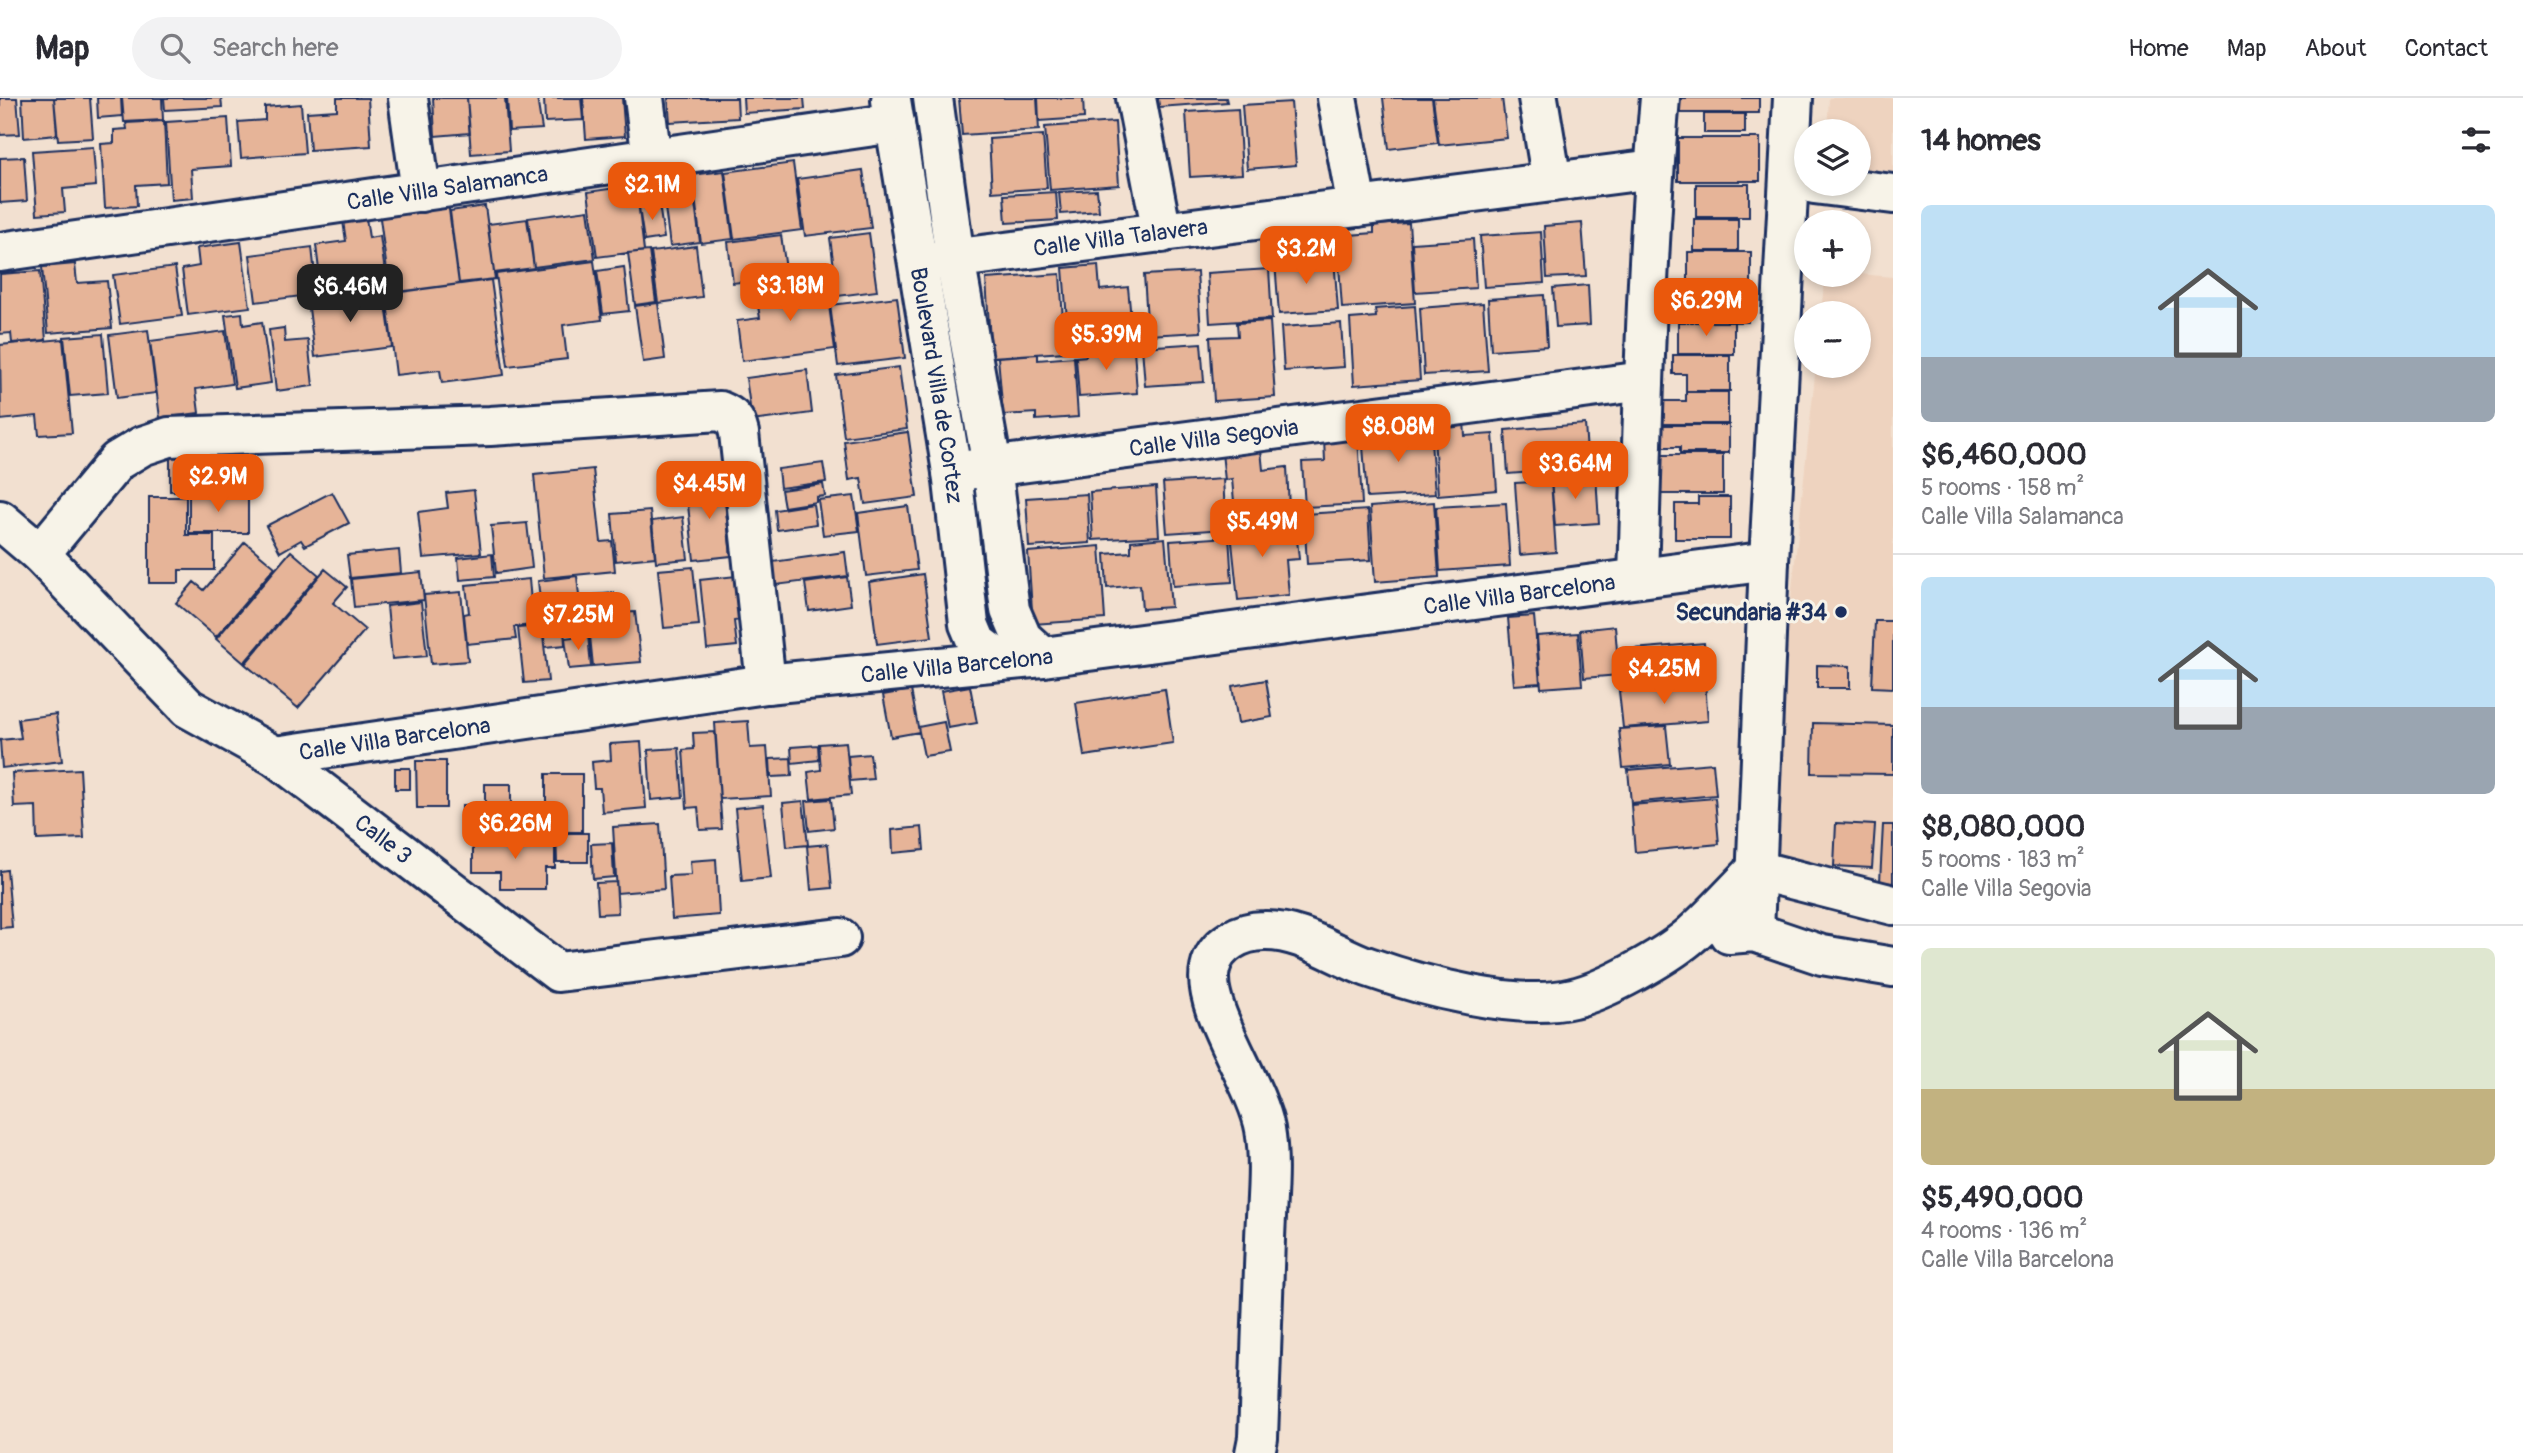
<!DOCTYPE html>
<meta charset="utf-8">
<style>
:root{--surface:#fff;--page:#f2f2f3;--text:#2b2b33;--muted:#7c7c81;--line:#e1e1e2;--accent:#ea580c}
body{margin:0;font-family:Pangolin,sans-serif;background:var(--page);color:var(--text);height:100vh;display:flex;flex-direction:column;font-size:26px;white-space:nowrap}
*{box-sizing:border-box;margin:0}
p{font-size:23px;color:var(--muted)}
.icon{flex:none;width:38px;height:38px;fill:none;stroke:currentColor;stroke-width:2;stroke-linecap:round;stroke-linejoin:round}
.map{position:relative;flex:1;overflow:hidden}
.drawer{display:flex;flex-direction:column;background:var(--surface);width:630px}
.drawer>*{flex:none}
.controls{position:absolute;left:1794px;top:21px;display:grid;gap:14px}
.controls a{display:grid;place-items:center;width:77px;height:77px;border-radius:50%;background:var(--surface);box-shadow:0 4px 10px #0003;font-size:35px}
.price{position:absolute;translate:-50% -60px;padding:0 16px;border-radius:14px;background:var(--accent);color:#fff;font-size:23px;line-height:46px;filter:drop-shadow(0 2px 4px #0008)}
.price::after{content:'';position:absolute;left:50%;top:42px;width:21px;height:16px;margin-left:-10px;background:inherit;clip-path:polygon(0 0,100% 0,50% 100%)}
.price.selected{background:#222;color:#fff}
ul{padding:0;list-style:none}
li{display:grid;align-content:center;gap:14px;height:371px;padding:0 28px}
li+li{border-top:2px solid var(--line)}
li span{display:grid;place-items:center;height:217px;border-radius:10px;color:#555}
li>.icon{margin-inline-start:auto}
span .icon{width:126px;height:126px;fill:#fffc;stroke-width:1}
li b{font-size:30px}
h2{display:flex;justify-content:space-between;align-items:center;height:84px;padding:0 28px;font-size:30px}
header{display:flex;align-items:center;gap:42px;box-sizing:border-box;height:98px;padding:0 35px;background:var(--surface);border-bottom:2px solid var(--line)}
header strong{font-size:33px}
nav{display:flex;gap:38px;margin-inline-start:auto;font-size:24px}
.search{width:490px;height:63px;background:var(--page);display:flex;align-items:center;gap:18px;box-sizing:border-box;padding:0 24px;border-radius:38px;color:var(--muted);font-size:26px}
main{display:flex;flex:1;min-height:0}
.map>svg:first-child{display:block}
.built{fill:#eed3bf}
.building{fill:#e6b498;stroke:#1b2f5e;stroke-width:2}
.lines{fill:none;stroke-linecap:round;stroke-linejoin:round}
.minor-casing{stroke:#1b2f5e;stroke-width:44}
.minor{stroke:#f7f3e8;stroke-width:38}
.poi-dot{fill:#1b2f5e;stroke:#f7f3e8;stroke-width:2.5}
.labels{text-anchor:middle;dominant-baseline:central;stroke-width:6;stroke-linejoin:round;paint-order:stroke}
.street-label{font-size:23px;fill:#1b2f5e;stroke:#f7f3e8}
.poi-label{font-size:23px;font-weight:bold;fill:#1b2f5e;stroke:#f7f3e8;text-anchor:end}
</style>
<header>
<strong>Map</strong>
<div class="search"><svg class="icon" aria-label="search" viewBox="0 0 24 24"><circle cx="10" cy="10" r="6"/><path d="M15 15l6 6"/></svg>Search here</div>
<nav><a>Home</a><a>Map</a><a>About</a><a>Contact</a></nav>
</header>
<main>
<div class="map">
<svg width="1893" height="1355" viewBox="0 0 1893 1355">
<rect width="100%" height="100%" fill="#f2e0d0"/>
<filter id="ink" filterUnits="userSpaceOnUse"><feTurbulence type="fractalNoise" baseFrequency=".0143" numOctaves="2"/><feDisplacementMap in="SourceGraphic" scale="14" xChannelSelector="R" yChannelSelector="G"/><feConvolveMatrix kernelMatrix="1 2 1 2 8 2 1 2 1" color-interpolation-filters="sRGB"/></filter>
<g filter="url(#ink)">
<path class="built" d="M1829 0H1893V78L1859 73 1858 33H1827Z
M1859 176 1893 179V775L1763 761 1816 268H1858V215H1821L1825 177Z"/>
<path class="building" d="M0 0H17L20 36 0 37Z
M22 0H54L57 37 24 40Z
M54 0H90L93 40 58 42Z
M97 0H121L122 18 98 20Z
M122 0H162L163 22 124 24Z
M164 0H221L222 9 165 12Z
M337 0H368L371 48 310 52 307 14 337 12Z
M433 0H467L470 35 435 38Z
M467 0H505L509 53 471 56Z
M507 0H537L542 31 509 33Z
M544 0H581L583 22 545 24Z
M583 0H622L625 38 586 41Z
M668 0H737L738 20 670 24Z
M743 0H804L805 11 744 15Z
M959 0H1037L1039 32 962 37Z
M1038 0H1083L1084 20 1039 23Z
M1158 0H1226L1227 4 1159 9Z
M1383 0H1432L1438 45 1389 51Z
M1433 0H1502L1507 40 1439 47Z
M1678 0H1759V15H1678Z
M1291 4 1296 67 1247 71 1242 7Z
M301 6 305 55 241 60 238 24 265 22V9Z
M1238 11 1242 76 1190 79 1186 14Z
M1704 16H1745V35H1704Z
M228 20 231 68 191 71 193 100 171 102 166 24Z
M164 23 167 85 136 87 137 108 105 110 101 46 114 45V32L127 31 126 25Z
M1115 24 1119 87 1050 92 1045 29Z
M1043 37 1047 90 992 94 989 41Z
M1678 40H1760V83H1678Z
M93 49 96 88 63 91 65 114 37 116 32 53Z
M24 59 27 103 0 105V60Z
M793 65 802 132 734 141 725 74Z
M863 72 871 130 805 138 797 81Z
M724 73 733 141 701 145 692 77Z
M1696 86H1749V119H1696Z
M636 87 644 153 597 159 588 94Z
M1097 92 1099 113 1061 116 1059 94Z
M1056 94 1058 122 1006 125 1004 97Z
M694 98 700 144 670 148 664 102Z
M448 104 459 186 390 195 379 113Z
M659 106 664 140 644 143 639 109Z
M485 108 495 181 459 185 450 113Z
M588 112 595 161 534 169 528 120Z
M366 120 369 140 380 138 387 188 322 197 316 147 346 143 343 123Z
M527 121 534 170 494 175 488 126Z
M1694 121H1738V153H1694Z
M1409 125 1415 205 1342 210 1337 138 1374 135V127Z
M1582 125 1586 178 1547 180 1544 128Z
M1541 134 1544 185 1484 189 1480 138Z
M869 135 877 193 838 198 830 140Z
M781 137 787 178 733 185 728 144Z
M1473 141 1476 190 1415 194 1412 145Z
M241 144 250 209 188 217 182 171 199 168 197 150Z
M696 148 702 199 658 205 651 154Z
M312 149 317 196 256 204 250 157Z
M649 153 656 204 635 207 628 155Z
M1688 154H1751V185H1688Z
M1334 160 1338 212 1279 216 1275 164Z
M594 163 602 222 563 227 567 261 508 268 496 176Z
M75 166 77 185 107 183 112 230 48 235 42 169Z
M1098 167 1100 192 1128 189 1133 243 1069 248 1063 170Z
M175 169 182 218 120 226 113 177Z
M624 169 629 213 603 216 597 173Z
M824 171 835 251 742 263 737 223 760 220 757 202 801 196 798 175Z
M1269 171 1272 221 1210 225 1207 175Z
M40 173 46 242 12 245 11 235 0 236V176Z
M1197 174 1201 234 1148 237 1144 177Z
M1060 176 1065 254 991 259 986 181Z
M491 182 504 277 442 285 440 272 396 277 386 196Z
M1691 185H1748V224H1691Z
M1588 187 1590 227 1556 229 1553 190Z
M384 192 392 249 315 259 308 202Z
M1544 197 1547 248 1491 252 1488 201Z
M897 199 905 260 838 268 830 207Z
M658 205 665 261 643 264 635 208Z
M1483 205 1488 273 1424 277 1420 210Z
M1415 208 1420 282 1354 287 1350 221 1376 219 1375 211Z
M242 215 243 227 262 224 271 285 235 290 225 217Z
M1270 223 1275 299 1214 303 1210 239 1238 238 1237 225Z
M1678 224H1734V256H1678Z
M1341 225 1344 269 1284 273 1281 229Z
M284 230 285 244 308 242 313 288 276 293 269 232Z
M148 232 156 295 117 300 109 237Z
M225 233 232 286 196 291 199 315 160 320 150 243Z
M103 236 108 295 70 298 64 239Z
M63 241 72 335 39 337 37 318 1 322 0 247Z
M1201 245 1204 284 1145 288 1142 249Z
M1105 246V253L1134 251 1137 295 1079 299 1076 259 1086 258 1085 247Z
M1038 256V262L1074 259 1078 319 1036 322V315L1003 317 998 259Z
M1673 257H1730V293H1686V276H1673Z
M899 269 907 331 844 339 836 277Z
M807 272 812 315 752 323 746 280Z
M1686 294H1728V326H1654V303H1686Z
M1464 323 1465 338 1493 336 1497 392 1438 397 1433 325Z
M1585 326 1588 370 1508 376 1505 332Z
M1652 327H1729V355H1680V349H1652Z
M1430 331 1435 396 1367 400 1362 335Z
M908 334 917 399 865 406 861 380 849 382 844 343Z
M1358 338 1362 406 1305 409 1302 364 1325 363 1324 341Z
M250 352 251 372 222 373V392L170 393V353Z
M1261 352 1263 372 1287 369 1289 410 1235 415 1232 381 1225 382 1222 355Z
M1653 357H1723V396H1653Z
M823 365 826 384 780 390 778 371Z
M593 371 601 444 612 443 615 473 544 480 534 377Z
M1596 377 1599 425 1555 428 1551 381Z
M1223 381 1226 431 1167 435 1163 385Z
M1551 383 1556 454 1520 457 1515 385Z
M723 385 731 458 694 462 686 389Z
M823 386 825 398 816 399V404L784 409 781 392Z
M1156 389 1159 438 1093 442 1090 394Z
M474 392 481 455 423 460 418 414 448 410 446 395Z
M332 394 349 425 305 448 301 442 280 454 266 428Z
M189 396H248V435H189Z
M1087 396 1090 445 1029 449 1026 400Z
M854 398 859 433 823 437 818 402Z
M149 399H186V437H214V472H179V485H149Z
M1698 399H1730V441H1675V406H1698Z
M1434 404 1439 479 1375 484 1370 409Z
M1506 405 1510 468 1440 473 1436 409Z
M813 406 816 426 777 432 775 412Z
M908 408 917 472 866 478 858 415Z
M1368 412 1371 462 1307 466 1304 416Z
M650 413 655 459 616 463 612 416Z
M683 419 688 461 656 464 652 423Z
M1269 421 1270 433 1296 431 1299 461 1286 462 1289 497 1238 502 1230 425Z
M527 425 532 470 496 475 491 428Z
M1229 439 1232 484 1173 488 1170 443Z
M1165 440 1171 509 1142 511 1140 487 1107 490 1105 456 1131 454V443Z
M245 444 275 469 216 539 176 505 194 484 204 492Z
M1100 448 1105 521 1033 526 1028 454Z
M399 452 401 475 350 480 347 457Z
M291 453 319 477 244 565 216 541Z
M845 454 848 478 768 488 765 465Z
M492 456 494 479 460 482 458 460Z
M693 469 699 527 664 530 658 472Z
M325 471 347 489 333 505 365 532 298 610 245 566Z
M421 474 424 502 354 509 351 481Z
M923 476 932 539 877 546 869 484Z
M577 478 582 528 564 530 565 547 545 549 538 483Z
M736 478 740 522 734 523 737 548 707 551 700 482Z
M847 479 851 507 809 513 805 485Z
M529 481 533 527 514 529 516 541 467 546 464 516 469 515 466 487Z
M461 494 468 563 431 566 424 497Z
M614 495 617 515 635 514 641 564 593 568 588 518 596 517 594 497Z
M421 504 427 558 392 561 387 508Z
M1534 518 1540 585 1514 587 1508 520Z
M1875 523H1893V590L1872 589Z
M542 528 548 583 524 585 518 530Z
M1615 528 1619 577 1584 580 1580 532Z
M1578 535 1582 587 1541 590 1537 538Z
M588 537 591 569 569 571 565 540Z
M1704 545 1707 583 1625 590 1622 552Z
M1817 567 1850 568V590H1817Z
M1266 582 1272 619 1238 625 1232 588Z
M1705 585 1708 623 1623 630 1619 593Z
M970 588 977 625 948 630 941 593Z
M1165 591 1173 645 1084 658 1076 605Z
M911 592 919 634 891 639 883 597Z
M56 616 62 663 2 670 0 642 21 640 18 621Z
M748 623 750 650 767 649 771 698 720 701 715 625Z
M944 624 950 654 924 658 918 629Z
M1813 625 1893 627V676L1812 675Z
M1666 628 1670 666 1623 670 1619 631Z
M715 634 722 731 700 732 698 709 687 710 683 652 694 651 693 635Z
M641 644 646 710 602 714 600 690H594L592 664 611 662 610 646Z
M846 644 851 697 811 701 808 674 821 672 819 646Z
M818 647 819 662 792 665 791 649Z
M679 650 683 699 651 702 648 652Z
M870 656 873 681 850 683 848 658Z
M791 660 792 678 771 679 770 661Z
M416 663H446V710H417Z
M1713 665 1716 697 1631 705 1628 672Z
M395 670H410V691H395Z
M80 671 84 740 37 742 36 708 14 709 12 675Z
M546 676H582V734H546Z
M485 686H511V731H485Z
M1715 700 1719 746 1635 754 1631 707Z
M831 701 834 730 809 733 806 703Z
M803 703 808 747 787 749 783 705Z
M462 707H485V734H462Z
M763 707 771 780 742 783 735 710Z
M1836 725 1875 727 1872 770 1834 768Z
M660 726 664 791 617 795 613 729Z
M1883 727H1893V785L1880 784Z
M922 729 924 752 893 755 892 732Z
M556 735H588V764H557Z
M473 741H555V770H545V791H500V774H473Z
M612 745 614 779 593 781 591 746Z
M828 746 832 790 811 792 807 748Z
M716 761 719 817 672 821 669 778 691 777 690 763Z
M7 772 12 829 0 830V773Z
M616 784 618 815 598 816 596 785Z"/>
<g class="lines">
<g class="minor-casing">
<g id="minor">
<path d="M408 0 421 94"/>
<path d="M644 0 652 61"/>
<path d="M933 0 955 161 992 368 1010 512 1022 540 1043 559"/>
<path d="M1136 0 1162 135"/>
<path d="M1337 0 1357 109"/>
<path d="M1538 0 1552 84"/>
<path id="s1" d="M891 2 952 374 969 526 977 545 1001 563"/>
<path d="M1814 86 1893 96"/>
<path id="s2" d="M0 154 895 25"/>
<path id="s3" d="M919 165 1654 71"/>
<path id="s4" d="M952 374 1644 283"/>
<path id="s5" d="M0 422 40 456 188 610 275 658 558 874 840 840"/>
<path d="M40 456 117 363 142 348 169 339 490 328 720 313C732 318 736 322 739 335L766 586"/>
<path d="M1638 480C1643 320 1646 160 1660 0"/>
<path id="s6" d="M275 658 766 586 1043 559 1769 463"/>
<path d="M1754 834 1769 463 1793 0"/>
<path d="M1729 836 1754 834 1822 857 1893 869"/>
<path d="M1255 1355 1258 1340C1260 1273 1263 1207 1265 1141 1266 1105 1271 1066 1265 1031 1257 985 1201 911 1210 871 1215 846 1242 833 1264 833 1302 832 1334 857 1368 869 1422 888 1518 914 1573 900 1605 893 1665 859 1690 838 1713 818 1734 794 1756 772L1893 807"/>
</g>
</g>
<use href="#minor" class="minor"/>
</g>
</g>
<circle class="poi-dot" cx="1841" cy="514" r="7"/>
<g class="labels">
<g class="street-label">
<text stroke="none"><textPath href="#s2" startOffset="452">Calle Villa Salamanca</textPath></text>
<text stroke="none"><textPath href="#s3" startOffset="203">Calle Villa Talavera</textPath></text>
<text stroke="none"><textPath href="#s1" startOffset="289">Boulevard Villa de Cortez</textPath></text>
<text stroke="none"><textPath href="#s4" startOffset="264">Calle Villa Segovia</textPath></text>
<text stroke="none"><textPath href="#s6" startOffset="1255">Calle Villa Barcelona</textPath></text>
<text stroke="none"><textPath href="#s6" startOffset="688">Calle Villa Barcelona</textPath></text>
<text stroke="none"><textPath href="#s6" startOffset="121">Calle Villa Barcelona</textPath></text>
<text stroke="none"><textPath href="#s5" startOffset="502">Calle 3</textPath></text>
</g>
<g class="poi-label">
<text x="1827" y="514">Secundaria #34</text>
</g>
</g>
</svg>
<div class="controls">
<a><svg class="icon" aria-label="layers" viewBox="0 0 24 24"><path d="M12 4l9 5-9 5-9-5zM3 14l9 5 9-5"/></svg></a>
<a>+</a>
<a>−</a>
</div>
<b class="price" style="left:652px;top:124px">$2.1M</b>
<b class="price" style="left:1306px;top:188px">$3.2M</b>
<b class="price" style="left:790px;top:225px">$3.18M</b>
<b class="price selected" style="left:350px;top:226px">$6.46M</b>
<b class="price" style="left:1706px;top:240px">$6.29M</b>
<b class="price" style="left:1106px;top:274px">$5.39M</b>
<b class="price" style="left:1398px;top:366px">$8.08M</b>
<b class="price" style="left:1575px;top:403px">$3.64M</b>
<b class="price" style="left:218px;top:416px">$2.9M</b>
<b class="price" style="left:709px;top:423px">$4.45M</b>
<b class="price" style="left:1262px;top:461px">$5.49M</b>
<b class="price" style="left:578px;top:554px">$7.25M</b>
<b class="price" style="left:1664px;top:608px">$4.25M</b>
<b class="price" style="left:515px;top:763px">$6.26M</b>
</div>
<section class="drawer">
<h2>14 homes<svg class="icon" aria-label="filters" viewBox="0 0 24 24"><path d="M4 7h16M4 17h16"/><circle cx="9" cy="7" r="2"/><circle cx="15" cy="17" r="2"/></svg></h2>
<ul>
<li><span style="background:linear-gradient(#bfe0f5 70%,#9aa5b1 0)"><svg class="icon" aria-label="home" viewBox="0 0 24 24"><path d="M3 11l9-7 9 7M6 9v11h12V9"/></svg></span><div><b>$6,460,000</b><p>5 rooms · 158 m²</p><p>Calle Villa Salamanca</p></div></li>
<li><span style="background:linear-gradient(#bfe0f5 60%,#9aa5b1 0)"><svg class="icon" aria-label="home" viewBox="0 0 24 24"><path d="M3 11l9-7 9 7M6 9v11h12V9"/></svg></span><div><b>$8,080,000</b><p>5 rooms · 183 m²</p><p>Calle Villa Segovia</p></div></li>
<li><span style="background:linear-gradient(#dfe7d0 65%,#c2b280 0)"><svg class="icon" aria-label="home" viewBox="0 0 24 24"><path d="M3 11l9-7 9 7M6 9v11h12V9"/></svg></span><div><b>$5,490,000</b><p>4 rooms · 136 m²</p><p>Calle Villa Barcelona</p></div></li>
</ul>
</section>
</main>
